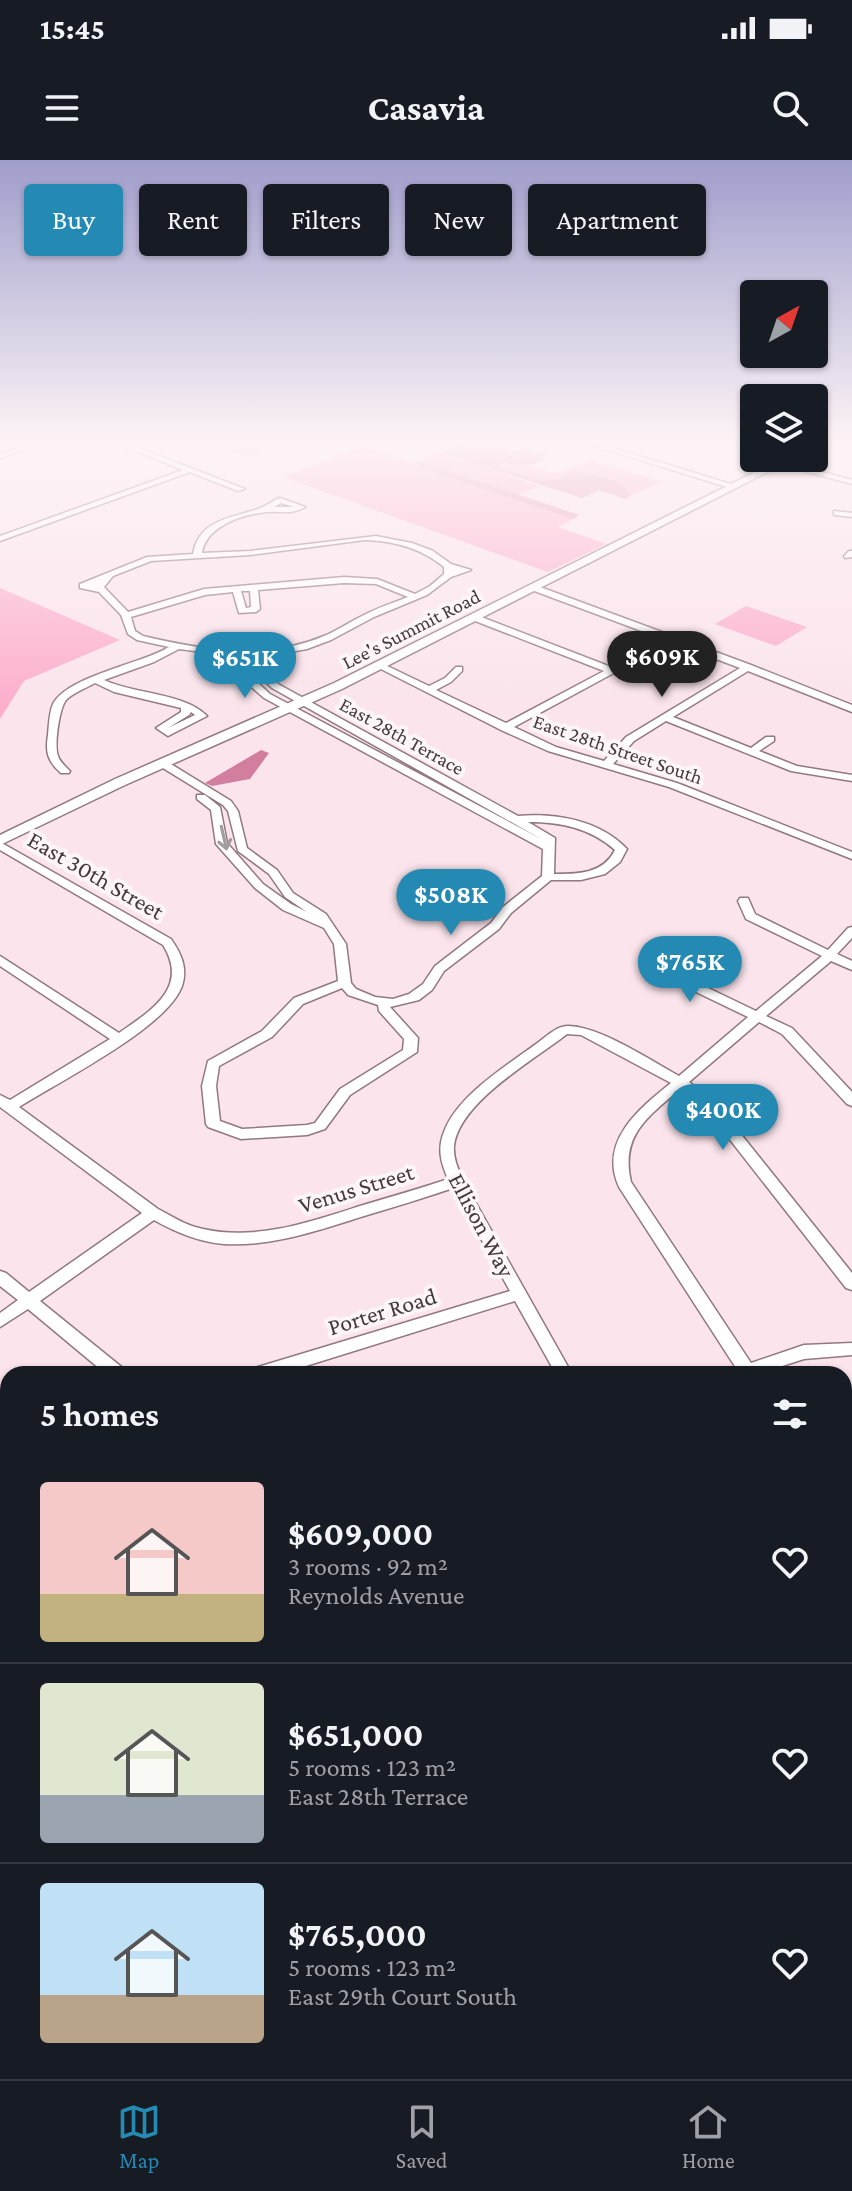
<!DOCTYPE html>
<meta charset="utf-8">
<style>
:root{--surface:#171b24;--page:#242831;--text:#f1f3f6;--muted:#9ea1a6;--line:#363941;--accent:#248ab3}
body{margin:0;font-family:"Crimson Pro",serif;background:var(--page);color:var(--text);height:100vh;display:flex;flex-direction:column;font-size:30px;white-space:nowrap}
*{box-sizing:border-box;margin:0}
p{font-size:26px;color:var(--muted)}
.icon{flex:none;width:44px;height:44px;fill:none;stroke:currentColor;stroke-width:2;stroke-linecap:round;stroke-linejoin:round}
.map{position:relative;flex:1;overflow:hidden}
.sheet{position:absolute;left:0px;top:1206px;width:852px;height:714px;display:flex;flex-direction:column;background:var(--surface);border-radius:24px 24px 0 0;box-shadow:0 2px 6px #0004}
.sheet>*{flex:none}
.guide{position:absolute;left:24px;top:24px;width:804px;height:72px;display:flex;gap:16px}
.needle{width:52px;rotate:40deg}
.buttons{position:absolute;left:740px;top:120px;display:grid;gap:16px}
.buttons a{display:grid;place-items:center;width:88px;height:88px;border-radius:8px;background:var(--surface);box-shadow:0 2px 6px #0004;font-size:40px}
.price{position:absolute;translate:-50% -68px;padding:0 18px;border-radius:28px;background:var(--accent);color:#fff;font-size:26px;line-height:52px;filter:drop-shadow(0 2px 4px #0008)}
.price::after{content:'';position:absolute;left:50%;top:48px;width:24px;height:18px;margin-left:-12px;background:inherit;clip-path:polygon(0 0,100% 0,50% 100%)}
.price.active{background:#222;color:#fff}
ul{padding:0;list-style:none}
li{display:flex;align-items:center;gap:24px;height:200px;padding:0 40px}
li+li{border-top:2px solid var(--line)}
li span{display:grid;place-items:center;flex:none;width:224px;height:160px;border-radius:8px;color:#555}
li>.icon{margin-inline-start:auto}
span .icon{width:96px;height:96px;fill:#fffc;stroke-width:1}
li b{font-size:34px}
h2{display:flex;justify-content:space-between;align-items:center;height:96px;padding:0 40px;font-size:34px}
.tag{padding:0 28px;border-radius:8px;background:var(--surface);box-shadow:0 2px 6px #0004;font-size:28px;line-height:72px}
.tag.active{background:var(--accent);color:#fff}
.status{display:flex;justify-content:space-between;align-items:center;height:56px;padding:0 40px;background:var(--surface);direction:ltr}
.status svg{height:22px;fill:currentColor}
header{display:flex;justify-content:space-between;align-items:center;height:104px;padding:0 40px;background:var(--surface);font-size:36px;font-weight:700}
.tabs{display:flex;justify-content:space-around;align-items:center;height:112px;border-top:2px solid var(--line);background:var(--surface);font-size:22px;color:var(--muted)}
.tabs a{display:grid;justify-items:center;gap:4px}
.tabs .active{color:var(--accent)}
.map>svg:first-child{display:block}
.green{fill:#fcadcb}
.forest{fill:#e590b1}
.water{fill:#d27e9f}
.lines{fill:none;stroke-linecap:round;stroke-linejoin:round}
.minor-casing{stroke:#927881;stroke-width:3}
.major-casing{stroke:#927881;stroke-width:3}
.minor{fill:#fff;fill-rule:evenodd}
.major{fill:#fff;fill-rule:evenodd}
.oneway{stroke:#a29c9e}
.labels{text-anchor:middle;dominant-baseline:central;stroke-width:8;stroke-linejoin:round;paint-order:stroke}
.far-street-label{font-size:20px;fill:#45393d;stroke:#fcf6f8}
.street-label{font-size:24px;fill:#45393d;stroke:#fcf6f8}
</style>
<div class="status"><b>15:45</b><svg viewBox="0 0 49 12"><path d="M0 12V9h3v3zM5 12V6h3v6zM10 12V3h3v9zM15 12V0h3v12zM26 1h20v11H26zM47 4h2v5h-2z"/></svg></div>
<header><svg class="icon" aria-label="menu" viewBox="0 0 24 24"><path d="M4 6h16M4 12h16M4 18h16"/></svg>Casavia<svg class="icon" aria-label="search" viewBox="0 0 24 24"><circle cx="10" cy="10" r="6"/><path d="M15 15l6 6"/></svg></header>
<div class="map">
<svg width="852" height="1919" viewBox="0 0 852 1919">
<rect width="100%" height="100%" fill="#fbe4ec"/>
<path class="green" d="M235 282 278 286 252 297 217 289Z
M364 286 573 359 558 367 606 384 548 412 283 317Z
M440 293 539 326 518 335 420 301Z
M590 300 662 322 630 336 618 321 557 317 542 321 497 307C518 295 539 314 559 312 569 311 581 304 590 300Z
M0 428 120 480 24 521 0 559Z
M746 446 807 467 776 486 715 464Z"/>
<path class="forest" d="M467 282H488L515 292 524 287 549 295 535 305 504 303 498 307 542 321 581 313 619 321 630 336 625 339 599 330 582 338 440 293Z
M420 301 579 355 573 359 422 308 415 303Z"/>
<path class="water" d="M261 590 269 593 250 619 212 626 205 623Z"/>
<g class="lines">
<g class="minor-casing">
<path id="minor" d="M36 282H47L0 298V294Z
M112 282H123L245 329 238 331 190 312 0 381V376L183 310Z
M387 282 380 285 376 283 377 282Z
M582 282H594L737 326 730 328Z
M781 300 852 320V324L778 304V300Z
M280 338 305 347C293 355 281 351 268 352 243 354 206 366 202 393L250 391 376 376 412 383 433 391 451 404 471 410 451 417 427 435 374 457 331 480 307 489 268 496 267 512 278 524 518 656C556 653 599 660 627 689L620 702 605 714 581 720H551L511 753 499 769 444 811 432 830 419 840 390 847 418 878 417 892 350 935 325 969 307 975 241 979 208 967 206 964 202 926 208 901 262 871 294 838 338 821 334 784 324 768 283 750 255 728 216 684 211 650 197 639V635H205L220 647 227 683 263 724 291 744 307 752 285 737 269 714 238 691 228 651 223 645 158 605V601H166L231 641 238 651 247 688 277 710 293 733 326 754 346 784 351 823 356 829 375 837 393 839 409 834 423 824 435 806 491 763 503 747 542 716 543 689 264 538 247 523 242 497 179 489 154 502 104 520C134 534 185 533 207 556L168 576 156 568 181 552V548L114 532 95 523C86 528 75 532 67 539 59 547 54 586 58 596 60 602 66 607 70 611L69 613H61C48 602 45 592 48 575 49 565 49 553 53 544 68 516 141 504 169 487L137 480 128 474 121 455 99 432 80 428V424L147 397 193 394C199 357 237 358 263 347 269 344 274 340 280 338ZM281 343 294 347H274ZM365 380C394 381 421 388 444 407V414L430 426 415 434 377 419 344 417 204 429 128 452 104 427 113 416 151 401 250 395ZM344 423 376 424 408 437C392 443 377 448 362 456 349 462 337 471 324 476 265 501 203 490 143 476L135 471 131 457 205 435 233 432 239 453 256 452 260 449 258 430ZM241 431H250L251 447 246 448ZM252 497H258L257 513 272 528 543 680 270 534 257 522ZM191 552 195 555 168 568 189 555ZM528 662C561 662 590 668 615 690 603 714 578 714 554 714L555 678ZM342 828 348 835 378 845 379 851 404 879 403 890 340 929 315 963 307 965 242 969 220 961 216 926 219 906 272 877 303 844Z
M834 351 852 353V357L834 355Z
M849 391H852V397L845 398 844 396Z
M532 424 751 505 852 545V552L748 511 673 557 751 588 766 577H774V581L759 591 797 606 852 615V621L791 611 666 561 634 581 613 604 677 623 852 692V699L669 627 548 591 501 570 373 505 381 503 429 526 445 518 456 507H462V511L451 522 436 530 506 563 604 511 470 459V455H476L611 507 663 479 529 429 528 427ZM671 482 740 508 626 577 604 601 556 587 514 567Z
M0 682 171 779C181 793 188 808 182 826 167 868 58 922 19 947L158 1049C173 1057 187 1066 203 1069 256 1081 310 1062 360 1046 389 1037 419 1029 448 1019 441 1003 437 989 444 972 457 936 506 906 536 884 546 877 556 866 568 866 599 866 650 900 679 916L748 857 669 819 657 807 658 797H666L669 806 677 813 756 851 822 796 746 759 738 741 740 738H748L755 754 828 790 848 768 852 767V778L837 794 852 801V810L831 801 766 856 792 868 852 932V946L847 944 782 874 759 862 689 922 716 943 852 1113V1130L846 1128 706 949 680 929C648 957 620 975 631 1022L751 1203 804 1185 852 1183V1195L804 1199 757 1214H729L731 1209 736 1208 619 1027C598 981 640 948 671 923L581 875 567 874C534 900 459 942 454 986 453 999 459 1011 464 1022L572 1214H556L515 1141 280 1214H250L252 1209 258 1207 510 1131 453 1028C424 1038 394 1047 364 1056 319 1070 272 1087 224 1084 199 1082 175 1072 154 1060L40 1141 124 1209 126 1214H106L28 1149 0 1167V1153L18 1140 0 1126V1111L6 1113 29 1132 142 1053 0 947V935L10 940 110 879 0 806V796L119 873C150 851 190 828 163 785L0 690Z
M844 1346 852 1351V1374L844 1369Z
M0 1361 8 1365V1383L0 1380Z
M8 1557V1577L0 1580V1560Z
M8 1779V1801L0 1804V1782Z
M844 1903 849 1912V1919H825V1912H844Z
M278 1912H303L300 1919H275Z
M557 1912H581L578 1919H554Z"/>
</g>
<g class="major-casing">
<path id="major" d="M814 282H827L814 289Z
M783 298H795L342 529 125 625 0 685V675L115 619 334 523Z"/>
</g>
<use href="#minor" class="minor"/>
<use href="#major" class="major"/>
</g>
<defs><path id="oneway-shaft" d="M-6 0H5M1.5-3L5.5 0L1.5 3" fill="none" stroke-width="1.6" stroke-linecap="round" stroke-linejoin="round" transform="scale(2)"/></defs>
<use class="oneway" href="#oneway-shaft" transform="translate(224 678) rotate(77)"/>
<linearGradient id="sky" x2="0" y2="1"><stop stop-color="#9f9ecb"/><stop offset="0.51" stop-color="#fdf3f6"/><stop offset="1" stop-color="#fdf3f6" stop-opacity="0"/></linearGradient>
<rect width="852" height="551" fill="url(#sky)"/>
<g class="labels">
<g class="far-street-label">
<text transform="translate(411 469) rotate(-27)">Lee's Summit Road</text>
<text transform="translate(402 576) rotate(29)">East 28th Terrace</text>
<text transform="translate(618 589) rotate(19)">East 28th Street South</text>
</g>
<g class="street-label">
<text transform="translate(96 715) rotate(30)">East 30th Street</text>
<text transform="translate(356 1028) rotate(-17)">Venus Street</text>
<text transform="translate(482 1065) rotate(62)">Ellison Way</text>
<text transform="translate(382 1151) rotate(-17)">Porter Road</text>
</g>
</g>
</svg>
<div class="buttons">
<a><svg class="needle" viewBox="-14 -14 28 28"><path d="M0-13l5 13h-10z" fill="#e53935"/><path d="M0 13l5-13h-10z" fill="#9ea1a6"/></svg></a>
<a><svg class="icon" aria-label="layers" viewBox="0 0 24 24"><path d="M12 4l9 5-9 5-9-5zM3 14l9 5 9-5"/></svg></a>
</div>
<b class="price active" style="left:662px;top:539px">$609K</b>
<b class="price" style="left:245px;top:540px">$651K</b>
<b class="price" style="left:451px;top:777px">$508K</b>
<b class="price" style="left:690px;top:844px">$765K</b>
<b class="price" style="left:723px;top:992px">$400K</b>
<div class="guide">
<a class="tag active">Buy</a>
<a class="tag">Rent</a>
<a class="tag">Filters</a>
<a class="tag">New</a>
<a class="tag">Apartment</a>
</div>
<section class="sheet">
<h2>5 homes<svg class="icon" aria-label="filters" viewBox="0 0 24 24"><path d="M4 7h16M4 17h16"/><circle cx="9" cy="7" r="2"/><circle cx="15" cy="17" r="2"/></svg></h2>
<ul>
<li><span style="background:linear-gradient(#f6c9c9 70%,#c2b280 0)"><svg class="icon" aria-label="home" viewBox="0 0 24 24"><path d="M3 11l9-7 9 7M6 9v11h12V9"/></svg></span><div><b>$609,000</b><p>3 rooms · 92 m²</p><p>Reynolds Avenue</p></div><svg class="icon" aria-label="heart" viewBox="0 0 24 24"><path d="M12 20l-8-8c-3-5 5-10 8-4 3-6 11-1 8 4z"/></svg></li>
<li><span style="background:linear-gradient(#dfe7d0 70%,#9aa5b1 0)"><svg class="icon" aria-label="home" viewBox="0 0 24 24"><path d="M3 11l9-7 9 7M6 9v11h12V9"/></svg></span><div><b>$651,000</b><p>5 rooms · 123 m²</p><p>East 28th Terrace</p></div><svg class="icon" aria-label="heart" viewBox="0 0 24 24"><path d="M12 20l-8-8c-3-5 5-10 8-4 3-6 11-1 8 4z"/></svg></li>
<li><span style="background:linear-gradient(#bfe0f5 70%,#b9a48a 0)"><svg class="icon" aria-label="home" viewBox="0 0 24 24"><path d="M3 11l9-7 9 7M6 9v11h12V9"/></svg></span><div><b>$765,000</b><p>5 rooms · 123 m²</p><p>East 29th Court South</p></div><svg class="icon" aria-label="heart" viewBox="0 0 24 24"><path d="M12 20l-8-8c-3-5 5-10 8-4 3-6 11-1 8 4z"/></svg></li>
</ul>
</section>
</div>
<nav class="tabs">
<a class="active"><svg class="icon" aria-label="map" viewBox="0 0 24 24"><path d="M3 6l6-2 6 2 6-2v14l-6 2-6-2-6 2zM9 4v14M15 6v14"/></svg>Map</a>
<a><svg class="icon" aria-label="saved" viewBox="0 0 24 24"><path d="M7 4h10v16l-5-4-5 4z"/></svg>Saved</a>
<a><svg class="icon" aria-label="home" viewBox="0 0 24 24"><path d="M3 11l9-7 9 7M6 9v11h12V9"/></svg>Home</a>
</nav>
